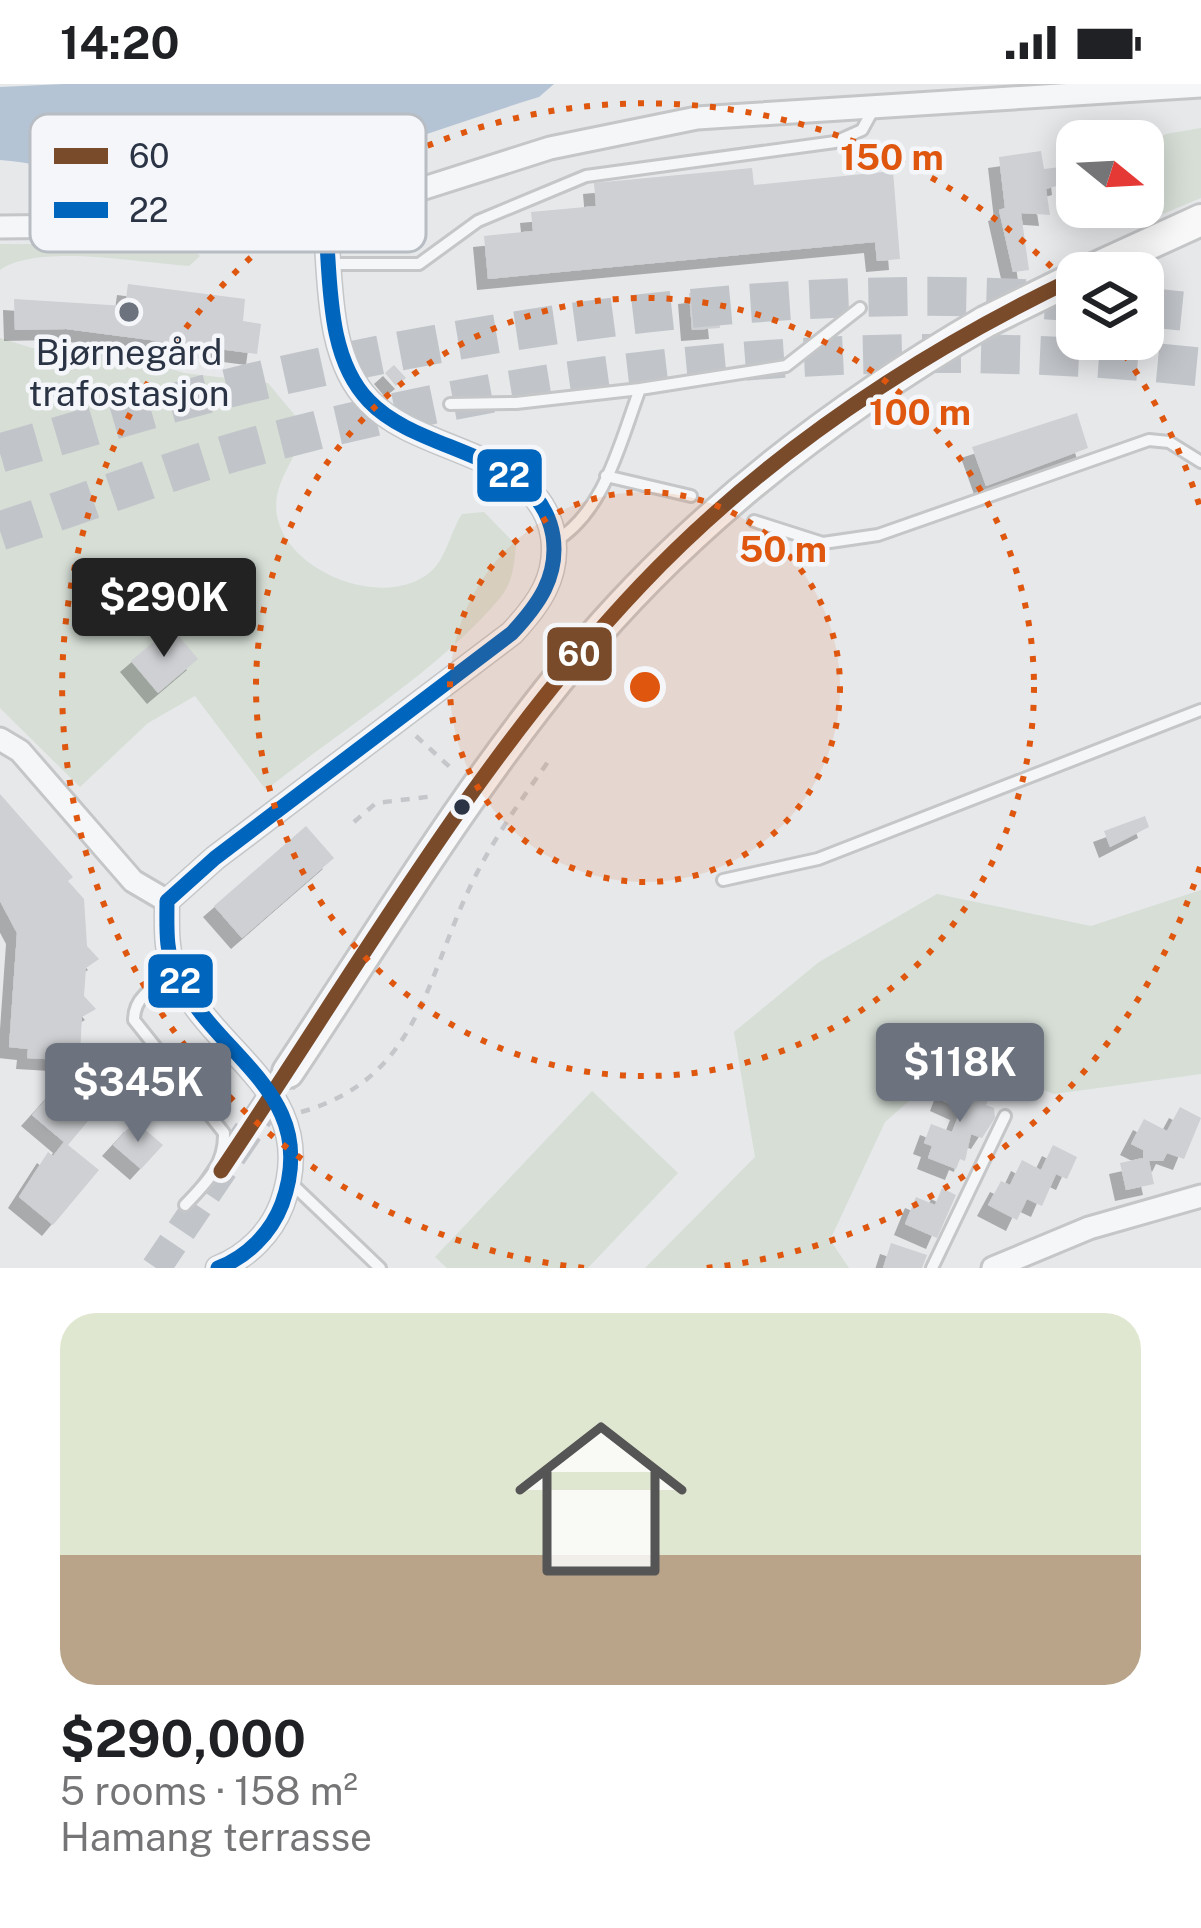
<!DOCTYPE html>
<meta charset="utf-8">
<style>
:root{--surface:#fff;--page:#f2f2f2;--text:#202124;--muted:#757577;--line:#e0e0e0;--accent:#6c737f}
body{margin:0;font-family:"Public Sans",sans-serif;background:var(--page);color:var(--text);height:100vh;display:flex;flex-direction:column;font-size:45px;white-space:nowrap}
*{box-sizing:border-box;margin:0}
p{font-size:39px;color:var(--muted)}
.icon{flex:none;width:66px;height:66px;fill:none;stroke:currentColor;stroke-width:2;stroke-linecap:round;stroke-linejoin:round}
.map{position:relative;height:1184px;overflow:hidden}
.drawer{display:flex;flex-direction:column;background:var(--surface);flex:1}
.drawer>*{flex:none}
.needle{width:78px;rotate:108deg}
.tools{position:absolute;left:1056px;top:36px;display:grid;gap:24px}
.tools a{display:grid;place-items:center;width:108px;height:108px;border-radius:24px;background:var(--surface);box-shadow:0 6px 30px #0003;font-size:60px}
.price{position:absolute;translate:-50% -102px;padding:0 27px;border-radius:12px;background:var(--accent);color:#fff;font-size:39px;line-height:78px;filter:drop-shadow(0 3px 6px #0008)}
.price::after{content:'';position:absolute;left:50%;top:72px;width:36px;height:27px;margin-left:-18px;background:inherit;clip-path:polygon(0 0,100% 0,50% 100%)}
.price.active{background:#222;color:#fff}
ul{padding:0;list-style:none}
li{display:grid;align-content:center;gap:24px;height:636px;padding:0 60px}
li+li{border-top:3px solid var(--line)}
li span{display:grid;place-items:center;height:372px;border-radius:36px;color:#555}
li>.icon{margin-inline-start:auto}
span .icon{width:216px;height:216px;fill:#fffc;stroke-width:1}
li b{font-size:51px}
.status{display:flex;justify-content:space-between;align-items:center;height:84px;padding:0 60px;background:var(--surface);direction:ltr}
.status svg{height:33px;fill:currentColor}
.map>svg:first-child{display:block}
.green{fill:#d6ded6}
.water{fill:#b4c4d5}
.building{fill:#ced0d3;filter:url(#shadow)}
.lines{fill:none;stroke-linecap:round;stroke-linejoin:round}
.secondary-tunnel{stroke:#c1c4c9;stroke-width:30;stroke-dasharray:30 15;stroke-linecap:butt}
.motorway-tunnel{stroke:#c1c4c9;stroke-width:39;stroke-dasharray:39 20;stroke-linecap:butt}
.service-casing{stroke:#c4c6c8;stroke-width:16}
.minor-casing{stroke:#c4c6c8;stroke-width:27}
.secondary-casing{stroke:#c4c6c8;stroke-width:36}
.path{stroke:#c5c6ca;stroke-width:4.5;stroke-dasharray:9 9;stroke-linecap:butt}
.service{stroke:#f5f6f7;stroke-width:10}
.minor{stroke:#f5f6f7;stroke-width:21}
.secondary{stroke:#f8f8f8;stroke-width:30}
.secondary-bridge-casing{stroke:#c4c6c8;stroke-width:36;stroke-linecap:butt}
.secondary-bridge{stroke:#f8f8f8;stroke-width:30}
.bus-1-casing{stroke:#f4f6f9;stroke-width:24}
.bus-2-casing{stroke:#f4f6f9;stroke-width:24}
.bus-1{stroke:#7a4b2a;stroke-width:15}
.bus-2{stroke:#0065bd;stroke-width:15}
.ring{fill:none;stroke:#df570f;stroke-width:6;stroke-dasharray:6 12}
.poi-dot{fill:#6c737f;stroke:#f4f6f9;stroke-width:4.5}
.bus-dot{fill:#2b3445;stroke:#f4f6f9;stroke-width:4.5}
.labels{text-anchor:middle;dominant-baseline:central;stroke-width:9;stroke-linejoin:round;paint-order:stroke}
.poi-label{font-size:36px;fill:#2b3445;stroke:#f4f6f9}
.key{fill:#f4f6f9;stroke:#b8bcc3;stroke-width:3}
.key-label{font-size:33px;fill:#2b3445}
.centre{fill:#df570f;stroke:#f4f6f9;stroke-width:6}
.ring-label{font-size:36px;text-anchor:middle;font-weight:bold;fill:#df570f;stroke:#f4f6f9;stroke-width:9;stroke-linejoin:round;paint-order:stroke}
.line-badge{stroke:#f4f6f9;stroke-width:4.5}
.badge-label{font-size:33px;text-anchor:middle;font-weight:bold;fill:#fff}
</style>
<div class="status"><b>14:20</b><svg viewBox="0 0 49 12"><path d="M0 12V9h3v3zM5 12V6h3v6zM10 12V3h3v9zM15 12V0h3v12zM26 1h20v11H26zM47 4h2v5h-2z"/></svg></div>
<div class="map">
<svg width="1201" height="1184" viewBox="0 0 1201 1184">
<defs>
<filter id="shadow"><feDropShadow dx="-11" dy="11" stdDeviation="0" flood-color="#0004"/></filter>
</defs>
<rect width="100%" height="100%" fill="#e6e8ea"/>
<path class="green" d="M1201 44V114L1141 139 1143 63 1166 50Z
M0 160 190 161 200 172 189 182C141 179 38 159 0 186Z
M0 254 32 264 130 272 184 289 268 299 303 341C301 375 268 398 278 436 291 488 379 523 425 492 446 479 449 450 462 430L484 428 516 461C514 481 513 498 500 514 441 585 339 647 266 706L195 612 148 639 80 703 0 624Z
M1201 806V990L1054 1010 959 973 885 1038 830 1156 849 1184H645L755 1073 734 948 819 878 937 810 1091 842Z
M592 1007 678 1089 588 1184H447L435 1173Z"/>
<path class="water" d="M64 0H554L539 13C483 30 428 51 372 67 354 72 335 72 317 77 296 83 277 95 256 100 192 115 68 82 0 76V3Z"/>
<path class="building" d="M1041 67 1044 85 1061 83 1063 100 1046 105 1050 131 1021 129 1029 186 1013 188 999 126 1005 124 999 73Z
M752 84 754 101 893 87 900 175 877 177 875 158 488 195 484 152 533 147 531 128 596 122 594 99Z
M128 200 245 215 243 237 261 240 257 270 66 245 15 246 14 215 125 222Z
M716 206 720 244 692 246 689 209Z
M394 281 406 294 396 302 385 289Z
M1077 329 1088 364 986 402 972 363Z
M171 543 198 575 158 609 131 577Z
M0 710 73 793 68 797 84 815 87 862 99 875 86 884 84 912 96 925 82 933 80 969 62 967 61 976 27 974 28 965 9 963 17 849 0 817Z
M1145 732 1149 743 1110 763 1104 747Z
M306 742 334 774 242 854 214 822Z
M949 995 990 1012 986 1021 994 1024 995 1034 982 1054 971 1050 965 1077 960 1075 956 1085 928 1074 932 1062 924 1059 931 1040 952 1048 961 1025 941 1016Z
M59 1001 93 1031 68 1061 99 1086 53 1141 19 1113 48 1068 53 1072 64 1058 32 1031Z
M1180 1023 1201 1034 1184 1075 1167 1069 1163 1077H1149L1154 1100 1126 1106 1120 1079 1143 1074V1066L1131 1060 1144 1035 1167 1047Z
M135 1037 163 1061 141 1085 113 1061Z
M1053 1061 1077 1073 1067 1095 1056 1090 1042 1122 1027 1115 1017 1136 988 1121 1001 1097 1010 1101 1022 1076 1041 1086Z
M942 1104 956 1111 937 1154 905 1140 916 1113 935 1121Z
M891 1159 927 1171 922 1184H883Z"/>
<g class="lines">
<path class="secondary-tunnel" d="M156 1184 287 990"/>
<path class="motorway-tunnel" d="M1143 223 1201 229
M0 369C85 345 169 318 254 298 515 237 810 197 1077 218
M0 447C89 418 177 383 267 359 573 278 886 250 1201 283"/>
<g class="service-casing">
<path id="service" d="M330 180H419L478 137 586 92 835 58 862 46 874 24
M450 320 516 319 640 305
M606 392 691 412
M754 437 823 459 878 451 1149 356 1169 358 1201 378
M554 458C605 428 620 358 640 305L786 282 860 224
M723 796 818 775 1201 626
M175 890C156 902 134 911 134 936L224 1049C225 1081 206 1099 185 1121
M290 1098 380 1184
M932 1184 1005 1032"/>
</g>
<g class="minor-casing">
<path id="minor" d="M0 143 274 140 374 120 550 64 697 34 1201 2
M0 655 20 667 133 797 167 817
M218 1184C247 1173 271 1149 282 1120 322 1009 217 975 176 890 165 868 167 841 167 817L215 774 512 549C538 521 559 493 553 452 539 367 420 371 369 317 325 272 331 192 325 133
M993 1184 1089 1144 1201 1112"/>
</g>
<g class="secondary-casing">
<path id="secondary" d="M1085 189 1201 136
M288 988C380 850 467 705 573 577 688 438 830 328 985 238"/>
</g>
<path class="path" d="M416 652 453 686
M354 738 376 719 435 712
M301 1028C418 995 425 897 471 801 493 755 521 716 550 675"/>
<use href="#service" class="service"/>
<use href="#minor" class="minor"/>
<use href="#secondary" class="secondary"/>
<g class="secondary-bridge-casing">
<path id="secondary-bridge" d="M985 238 1077 193"/>
</g>
<use href="#secondary-bridge" class="secondary-bridge"/>
<g class="bus-1-casing">
<path id="bus-1" d="M221 1087C354 890 476 675 640 502 764 371 916 270 1077 193"/>
</g>
<g class="bus-2-casing">
<path id="bus-2" d="M218 1184C247 1173 271 1149 282 1120 322 1009 217 975 176 890 165 868 167 841 167 817L215 774 512 549C538 521 559 493 553 452 539 367 420 371 369 317 325 272 331 192 325 133"/>
</g>
<use href="#bus-1" class="bus-1"/>
<use href="#bus-2" class="bus-2"/>
</g>
<circle cx="645" cy="603" r="195" fill="#df570f" fill-opacity=".12"/>
<g class="ring">
<circle cx="645" cy="603" r="195"/>
<circle cx="645" cy="603" r="389"/>
<path d="M1200 783A584 584 0 0 1 706 1184M584 1184A584 584 0 1 1 1076 208M1114 256A584 584 0 0 1 1200 423"/>
</g>
<circle class="poi-dot" cx="129" cy="228" r="12"/>
<circle class="bus-dot" cx="462" cy="723" r="10"/>
<g class="labels">
<g class="poi-label">
<text x="129" y="268">Bjørnegård<tspan x="129" dy="41">trafostasjon</tspan></text>
</g>
</g>
<rect x="30" y="30" width="396" height="138" rx="18" class="key"/>
<rect x="54" y="64" width="54" height="16" fill="#7a4b2a"/>
<rect x="54" y="118" width="54" height="16" fill="#0065bd"/>
<g class="key-label">
<text x="129" y="84">60</text>
<text x="129" y="138">22</text>
</g>
<circle cx="645" cy="603" r="18" class="centre"/>
<g class="ring-label">
<text x="892" y="86">150 m</text>
<text x="920" y="341">100 m</text>
<text x="783" y="478">50 m</text>
</g>
<g class="line-badge">
<rect x="475" y="363" width="69" height="57" rx="12" fill="#0065bd"/>
<rect x="545" y="541" width="69" height="58" rx="12" fill="#7a4b2a"/>
<rect x="146" y="868" width="69" height="58" rx="12" fill="#0065bd"/>
</g>
<g class="badge-label">
<text x="509" y="403">22</text>
<text x="579" y="582">60</text>
<text x="180" y="909">22</text>
</g>
</svg>
<div class="tools">
<a><svg class="needle" viewBox="-14 -14 28 28"><path d="M0-13l5 13h-10z" fill="#e53935"/><path d="M0 13l5-13h-10z" fill="#757577"/></svg></a>
<a><svg class="icon" aria-label="layers" viewBox="0 0 24 24"><path d="M12 4l9 5-9 5-9-5zM3 14l9 5 9-5"/></svg></a>
</div>
<b class="price active" style="left:164px;top:576px">$290K</b>
<b class="price" style="left:960px;top:1041px">$118K</b>
<b class="price" style="left:138px;top:1061px">$345K</b>
</div>
<section class="drawer">
<ul>
<li><span style="background:linear-gradient(#dfe7d0 65%,#b9a48a 0)"><svg class="icon" aria-label="home" viewBox="0 0 24 24"><path d="M3 11l9-7 9 7M6 9v11h12V9"/></svg></span><div><b>$290,000</b><p>5 rooms · 158 m²</p><p>Hamang terrasse</p></div></li>
</ul>
</section>
